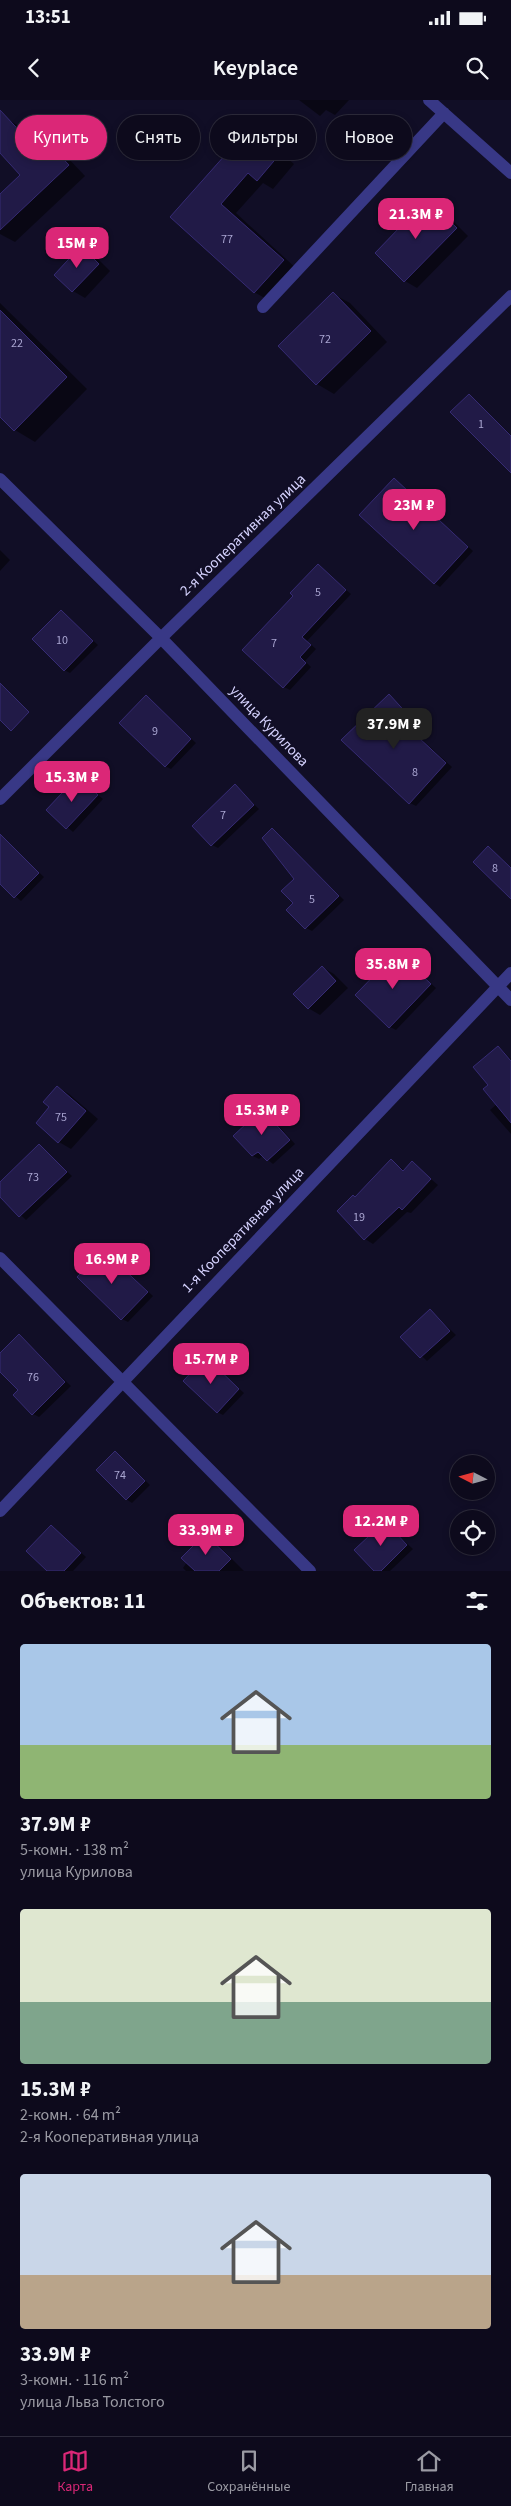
<!DOCTYPE html>
<html lang="ru">
<meta charset="utf-8">
<style>
:root{--surface:#0d0a1c;--page:#161325;--text:#f1f3f6;--muted:#9a9aa3;--line:#2d2b3b;--accent:#db2777}
body{margin:0;font-family:"Source Sans 3",sans-serif;background:var(--page);color:var(--text);height:100vh;display:flex;flex-direction:column;font-size:19px;white-space:nowrap}
*{box-sizing:border-box;margin:0}
p{font-size:16px;color:var(--muted)}
.icon{flex:none;width:28px;height:28px;fill:none;stroke:currentColor;stroke-width:2;stroke-linecap:round;stroke-linejoin:round}
.map{position:relative;height:1471px;overflow:hidden}
.drawer{display:flex;flex-direction:column;background:var(--surface);flex:1}
.drawer>*{flex:none}
.banner{position:absolute;left:15px;top:15px;width:481px;height:45px;display:flex;gap:10px}
.needle{width:32px;rotate:276deg}
.fabs{position:absolute;left:450px;top:1355px;display:grid;gap:10px}
.fabs a{display:grid;place-items:center;width:45px;height:45px;border-radius:50%;background:var(--surface);box-shadow:0 2px 8px #0003,0 0 0 1px var(--line);font-size:25px}
.price{position:absolute;translate:-50% -42px;padding:0 11px;border-radius:10px;background:var(--accent);color:#fff;font-size:16px;line-height:32px;filter:drop-shadow(0 1px 2px #0008)}
.price::after{content:'';position:absolute;left:50%;top:30px;width:15px;height:11px;margin-left:-8px;background:inherit;clip-path:polygon(0 0,100% 0,50% 100%)}
.price.active{background:#222;color:#fff}
ul{padding:0;list-style:none}
li{display:grid;align-content:center;gap:10px;height:265px;padding:0 20px}
li span{display:grid;place-items:center;height:155px;border-radius:5px;color:#555}
li>.icon{margin-inline-start:auto}
span .icon{width:90px;height:90px;fill:#fffc;stroke-width:1}
li b{font-size:21px}
h2{display:flex;justify-content:space-between;align-items:center;height:60px;padding:0 20px;font-size:21px}
.tag{padding:0 18px;border-radius:22px;background:var(--surface);box-shadow:0 2px 8px #0003,0 0 0 1px var(--line);font-size:18px;line-height:45px}
.tag.active{background:var(--accent);color:#fff}
.status{display:flex;justify-content:space-between;align-items:center;height:35px;padding:0 25px;background:var(--surface);direction:ltr}
.status svg{height:14px;fill:currentColor}
header{display:flex;justify-content:space-between;align-items:center;height:65px;padding:0 20px;background:var(--surface);font-size:22px;font-weight:600}
.dock{display:flex;justify-content:space-around;align-items:center;height:70px;border-top:1px solid var(--line);background:var(--surface);font-size:14px;color:var(--muted)}
.dock a{display:grid;justify-items:center;gap:2px}
.dock .active{color:var(--accent)}
.map>svg:first-child{display:block}
.shadow{fill:#0007}
.building{fill:#211a47;stroke:#362b74}
.lines{fill:none;stroke-linecap:round;stroke-linejoin:round}
.street{stroke:#383886;stroke-width:12}
.labels{text-anchor:middle;dominant-baseline:central;stroke-width:4.5;stroke-linejoin:round;paint-order:stroke}
.number-label{font-size:12px;fill:#a9a5d1}
.street-label{font-size:15px;fill:#d6d3ff;stroke:#110e26}
</style>
<div class="status"><b>13:51</b><svg viewBox="0 0 49 12"><path d="M0 12V9h3v3zM5 12V6h3v6zM10 12V3h3v9zM15 12V0h3v12zM26 1h20v11H26zM47 4h2v5h-2z"/></svg></div>
<header><svg class="icon" aria-label="back" viewBox="0 0 24 24"><path d="M15 5l-7 7 7 7"/></svg>Keyplace<svg class="icon" aria-label="search" viewBox="0 0 24 24"><circle cx="10" cy="10" r="6"/><path d="M15 15l6 6"/></svg></header>
<div class="map">
<svg width="511" height="1471" viewBox="0 0 511 1471">
<rect width="100%" height="100%" fill="#110e26"/>
<path class="shadow" d="M299 0H349L335 15 326 10 320 16Z
M7 19 24 29 45 52 50 47 67 57 85 76 15 142 0 134V96L22 75 0 51V26Z
M239 20 254 29 294 64 273 89 263 83 236 113 298 170 270 201 254 192 172 117 228 54Z
M428 101 440 108 468 136 417 188 405 181Z
M81 147 93 154 110 171 85 198 73 191Z
M333 194 350 203 387 242 334 294 317 284Z
M0 203 87 289 35 342 15 330 0 315Z
M469 295 511 335V371Z
M394 380 473 451 440 487 434 483Z
M0 450 10 460 0 471Z
M318 466 351 494 307 541 316 549 305 561 311 567 290 590 284 587 295 496Z
M61 511 98 545 70 573 64 570Z
M389 596 415 621 408 627 452 667 416 706 410 703Z
M146 597 196 643 171 669 165 666Z
M78 678 103 699 73 732 48 710Z
M235 686 259 709 218 748 212 745Z
M272 730 344 800 312 831 306 828 295 803V779Z
M8 744 44 777 21 801 0 783V752Z
M489 748 511 767V796Z
M397 853 436 888 396 930 390 927Z
M322 867 334 874 348 888 320 915 308 908Z
M498 947 511 959V1034L490 1010 497 1004 490 985Z
M57 987 69 994 98 1019 71 1049 59 1042 51 1007Z
M262 1011 268 1014 295 1044 273 1064 263 1056 259 1059 253 1056 235 1036Z
M39 1045 72 1076 26 1120 0 1095V1083Z
M391 1060 405 1071 412 1063 438 1085 411 1113 407 1112 373 1144 365 1139 355 1098Z
M104 1151 153 1196 128 1222 122 1219Z
M431 1211 456 1235 427 1261 402 1237Z
M19 1236 71 1286 39 1317 33 1314 20 1290 0 1270V1255Z
M206 1259 244 1293 223 1315 217 1312Z
M115 1352 150 1385 132 1403 126 1399Z
M385 1423 413 1449 390 1471H375Z
M51 1426 86 1457 73 1471H49Z
M205 1435 213 1440 244 1471H186L183 1468Z"/>
<path class="building" d="M0 10 41 54 50 45 69 65 0 130V94L20 75 0 53Z
M239 19 279 55 257 81 248 73 221 104 284 160 254 193 170 117 226 54 215 45Z
M427 99 457 128 404 182 375 153Z
M81 146 99 164 72 192 54 175Z
M333 192 371 231 316 285 278 246Z
M0 210 67 277 14 331 0 317Z
M469 294 511 336V373L450 312Z
M394 378 468 447 434 484 359 415Z
M318 464 346 490 302 537 311 545 300 557 306 563 283 588 242 550 293 496 290 493Z
M61 510 93 541 64 571 32 539Z
M0 583 29 612 11 631 0 620Z
M389 594 410 617 403 623 446 663 409 704 341 640Z
M146 595 191 639 165 667 119 623Z
M78 676 98 695 66 729 46 710Z
M235 684 254 705 211 746 192 726Z
M272 728 339 796 305 829 286 810 293 803 281 791 294 779 262 738Z
M0 734 39 773 14 798 0 784Z
M488 746 511 768V799L473 762Z
M397 852 431 884 389 928 355 895Z
M322 866 336 881 308 909 293 894Z
M498 946 511 961V1023L483 989 488 985 473 967Z
M57 986 86 1011 58 1043 36 1023 49 1007 43 1002Z
M262 1009 290 1040 267 1061 258 1052 252 1056 233 1036Z
M39 1044 67 1072 19 1117 0 1097V1082Z
M391 1059 403 1071 412 1061 431 1079 402 1110 399 1107 364 1140 337 1111 353 1095 355 1097Z
M103 1150 148 1192 121 1220 77 1177Z
M430 1209 450 1231 420 1258 400 1237Z
M19 1234 65 1282 32 1315 13 1295 18 1290 0 1272V1253Z
M206 1257 239 1289 217 1313 183 1281Z
M115 1351 145 1381 126 1400 96 1370Z
M385 1421 407 1445 381 1471H374L354 1450Z
M51 1425 81 1453 64 1471H47L26 1451Z
M205 1434 231 1459 219 1471H195L181 1458Z"/>
<g class="lines">
<path class="street" d="M429 0 511 73
M263 207 444 13
M0 379 161 538 511 900
M0 699 161 538 511 196
M0 1158 310 1471
M0 1411 511 873"/>
</g>
<g class="labels">
<g class="number-label">
<text x="227" y="139">77</text>
<text x="325" y="239">72</text>
<text x="17" y="243">22</text>
<text x="481" y="324">1</text>
<text x="318" y="492">5</text>
<text x="62" y="540">10</text>
<text x="274" y="543">7</text>
<text x="155" y="631">9</text>
<text x="415" y="672">8</text>
<text x="223" y="715">7</text>
<text x="495" y="768">8</text>
<text x="312" y="799">5</text>
<text x="61" y="1017">75</text>
<text x="33" y="1077">73</text>
<text x="359" y="1117">19</text>
<text x="33" y="1277">76</text>
<text x="120" y="1375">74</text>
</g>
<g class="street-label">
<text transform="translate(243 435) rotate(-44)">2-я Кооперативная улица</text>
<text transform="translate(269 626) rotate(46)">улица Курилова</text>
<text transform="translate(243 1130) rotate(-46)">1-я Кооперативная улица</text>
</g>
</g>
</svg>
<div class="fabs">
<a><svg class="needle" viewBox="-14 -14 28 28"><path d="M0-13l5 13h-10z" fill="#e53935"/><path d="M0 13l5-13h-10z" fill="#9a9aa3"/></svg></a>
<a><svg class="icon" aria-label="locate" viewBox="0 0 24 24"><circle cx="12" cy="12" r="6"/><path d="M12 2v4M12 18v4M2 12h4M18 12h4"/></svg></a>
</div>
<b class="price" style="left:416px;top:140px">21.3M ₽</b>
<b class="price" style="left:77px;top:169px">15M ₽</b>
<b class="price" style="left:414px;top:431px">23M ₽</b>
<b class="price active" style="left:394px;top:650px">37.9M ₽</b>
<b class="price" style="left:72px;top:703px">15.3M ₽</b>
<b class="price" style="left:393px;top:890px">35.8M ₽</b>
<b class="price" style="left:262px;top:1036px">15.3M ₽</b>
<b class="price" style="left:112px;top:1185px">16.9M ₽</b>
<b class="price" style="left:211px;top:1285px">15.7M ₽</b>
<b class="price" style="left:381px;top:1447px">12.2M ₽</b>
<b class="price" style="left:206px;top:1456px">33.9M ₽</b>
<div class="banner">
<a class="tag active">Купить</a>
<a class="tag">Снять</a>
<a class="tag">Фильтры</a>
<a class="tag">Новое</a>
</div>
</div>
<section class="drawer">
<h2>Объектов: 11<svg class="icon" aria-label="filters" viewBox="0 0 24 24"><path d="M4 7h16M4 17h16"/><circle cx="9" cy="7" r="2"/><circle cx="15" cy="17" r="2"/></svg></h2>
<ul>
<li><span style="background:linear-gradient(#a9c7e8 65%,#8fb573 0)"><svg class="icon" aria-label="home" viewBox="0 0 24 24"><path d="M3 11l9-7 9 7M6 9v11h12V9"/></svg></span><div><b>37.9M ₽</b><p>5-комн. · 138 m²</p><p>улица Курилова</p></div></li>
<li><span style="background:linear-gradient(#dfe7d0 60%,#7fa58c 0)"><svg class="icon" aria-label="home" viewBox="0 0 24 24"><path d="M3 11l9-7 9 7M6 9v11h12V9"/></svg></span><div><b>15.3M ₽</b><p>2-комн. · 64 m²</p><p>2-я Кооперативная улица</p></div></li>
<li><span style="background:linear-gradient(#c9d6e8 65%,#b9a48a 0)"><svg class="icon" aria-label="home" viewBox="0 0 24 24"><path d="M3 11l9-7 9 7M6 9v11h12V9"/></svg></span><div><b>33.9M ₽</b><p>3-комн. · 116 m²</p><p>улица Льва Толстого</p></div></li>
</ul>
</section>
<nav class="dock">
<a class="active"><svg class="icon" aria-label="map" viewBox="0 0 24 24"><path d="M3 6l6-2 6 2 6-2v14l-6 2-6-2-6 2zM9 4v14M15 6v14"/></svg>Карта</a>
<a><svg class="icon" aria-label="saved" viewBox="0 0 24 24"><path d="M7 4h10v16l-5-4-5 4z"/></svg>Сохранённые</a>
<a><svg class="icon" aria-label="home" viewBox="0 0 24 24"><path d="M3 11l9-7 9 7M6 9v11h12V9"/></svg>Главная</a>
</nav>
